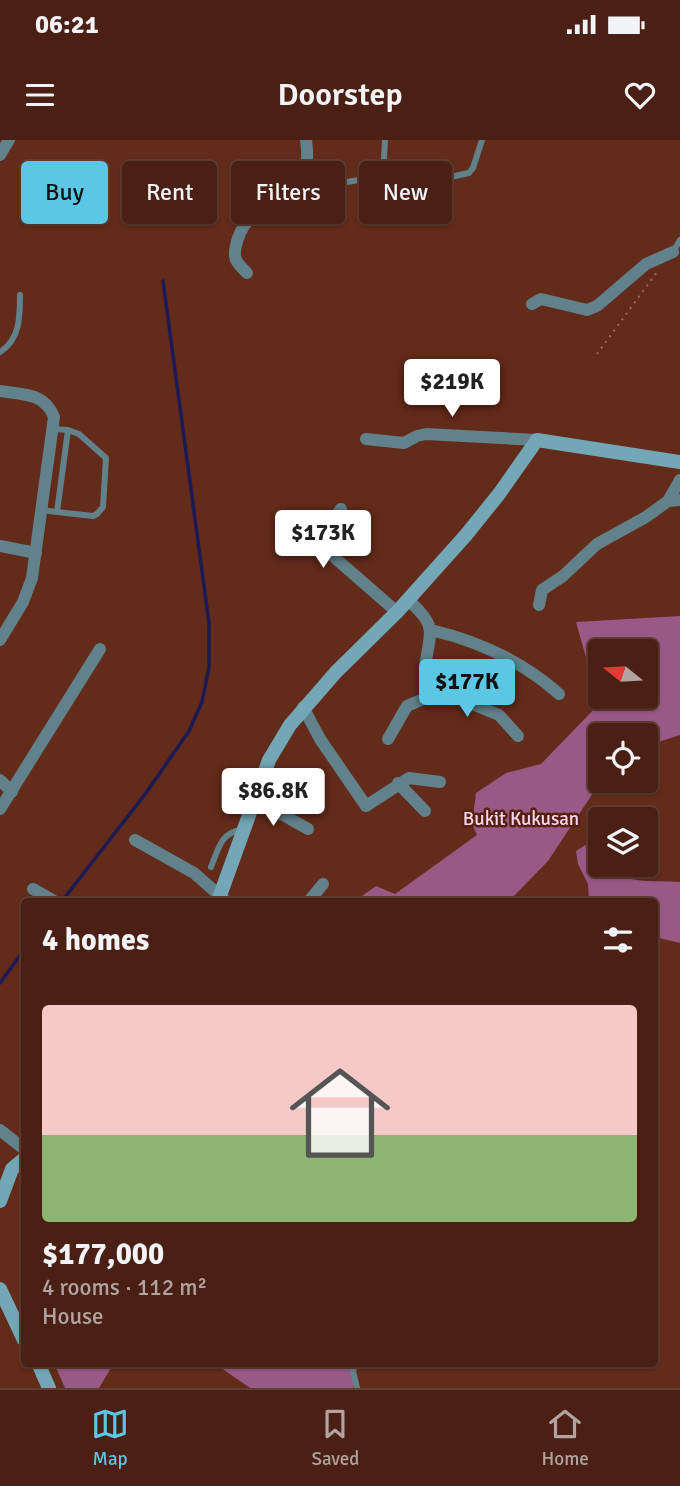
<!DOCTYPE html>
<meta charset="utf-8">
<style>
:root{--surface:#4a2014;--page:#51281d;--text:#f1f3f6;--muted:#b2a3a0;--line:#613e34;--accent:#5ac8e5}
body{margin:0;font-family:Signika,sans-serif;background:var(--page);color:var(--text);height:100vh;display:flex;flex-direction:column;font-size:26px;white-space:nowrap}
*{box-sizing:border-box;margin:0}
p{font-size:23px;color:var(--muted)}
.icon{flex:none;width:38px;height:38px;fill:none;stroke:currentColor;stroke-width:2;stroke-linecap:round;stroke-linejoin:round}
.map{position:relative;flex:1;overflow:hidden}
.side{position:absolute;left:21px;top:758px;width:637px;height:469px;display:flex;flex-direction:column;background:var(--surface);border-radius:7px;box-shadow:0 2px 5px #0004,0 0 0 2px var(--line)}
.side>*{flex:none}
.guide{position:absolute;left:21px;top:21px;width:639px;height:63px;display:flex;gap:14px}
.needle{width:46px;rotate:288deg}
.fabs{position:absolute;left:588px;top:499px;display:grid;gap:14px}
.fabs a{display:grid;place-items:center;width:70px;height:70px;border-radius:7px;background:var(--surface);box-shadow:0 2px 5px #0004,0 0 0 2px var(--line);font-size:35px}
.price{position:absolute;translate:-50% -60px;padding:0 16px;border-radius:7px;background:#fff;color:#222;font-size:23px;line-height:46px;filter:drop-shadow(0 2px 4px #0008)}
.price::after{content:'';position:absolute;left:50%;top:42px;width:21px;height:16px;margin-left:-10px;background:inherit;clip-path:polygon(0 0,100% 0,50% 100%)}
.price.on{background:var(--accent);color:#111}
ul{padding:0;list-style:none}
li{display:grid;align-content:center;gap:14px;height:371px;padding:0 21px}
li span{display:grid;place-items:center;height:217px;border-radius:7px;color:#555}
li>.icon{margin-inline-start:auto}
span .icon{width:126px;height:126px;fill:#fffc;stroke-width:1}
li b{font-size:30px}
h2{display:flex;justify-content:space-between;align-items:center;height:84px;padding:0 21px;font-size:30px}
.chip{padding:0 24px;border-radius:7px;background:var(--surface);box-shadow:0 2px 5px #0004,0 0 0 2px var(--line);font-size:24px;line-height:63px}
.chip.on{background:var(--accent);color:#111}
.status{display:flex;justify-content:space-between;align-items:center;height:49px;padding:0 35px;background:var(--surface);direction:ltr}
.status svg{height:19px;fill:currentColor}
header{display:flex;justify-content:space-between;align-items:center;height:91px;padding:0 21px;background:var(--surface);font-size:32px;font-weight:600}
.dock{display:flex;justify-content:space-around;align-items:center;height:98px;border-top:2px solid var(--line);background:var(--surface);font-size:19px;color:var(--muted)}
.dock a{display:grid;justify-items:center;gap:4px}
.dock .on{color:var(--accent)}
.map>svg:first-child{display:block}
.forest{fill:#985986;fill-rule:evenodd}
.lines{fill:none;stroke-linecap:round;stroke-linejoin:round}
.stream{stroke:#1c1a54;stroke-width:3.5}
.path{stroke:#976d60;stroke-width:2;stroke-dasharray:2 5;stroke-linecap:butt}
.lane{stroke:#62828b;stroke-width:6}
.street{stroke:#62828b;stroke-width:12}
.secondary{stroke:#73a7b6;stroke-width:14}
.labels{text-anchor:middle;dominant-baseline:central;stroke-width:5;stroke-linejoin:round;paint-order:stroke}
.park-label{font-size:19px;fill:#fcd6f0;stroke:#57210f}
</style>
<div class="status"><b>06:21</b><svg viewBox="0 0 49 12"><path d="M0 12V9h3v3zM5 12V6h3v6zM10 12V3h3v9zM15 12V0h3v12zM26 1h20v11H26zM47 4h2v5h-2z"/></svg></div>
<header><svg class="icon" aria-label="menu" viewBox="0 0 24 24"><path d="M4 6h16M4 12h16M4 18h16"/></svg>Doorstep<svg class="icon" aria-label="heart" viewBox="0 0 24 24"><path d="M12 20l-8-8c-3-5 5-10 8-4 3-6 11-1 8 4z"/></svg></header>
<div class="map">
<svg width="680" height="1248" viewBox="0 0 680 1248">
<rect width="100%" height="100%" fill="#632b1a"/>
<path class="forest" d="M680 476V595L646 606V595H600L601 641 548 721 509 761H355L376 746 395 754 477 695 472 684 476 653 506 633 541 624 599 564 576 482ZM646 511V556H600V511Z
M585 705 600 720V724L604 725C621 745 655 740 680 742V803L655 797 654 761H589L588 744 578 724 576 711Z
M54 1223H114L99 1248H65Z
M214 1223H358L353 1248H250Z"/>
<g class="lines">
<path class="stream" d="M62 761 146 653 189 591 202 562 209 527V483L163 141
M0 843 24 810"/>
<path class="path" d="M597 214 657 132"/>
<path class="lane" d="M347 42 383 36 385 0
M404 47 469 33 473 28 482 0
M673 112 680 100
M0 212C20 200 20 176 20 155
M42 370 57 372 68 290 53 289
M57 372 93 376 97 374 103 367 106 318 79 294 68 290
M211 727C218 710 221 692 241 690
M351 1223 357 1248"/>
<path class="street" d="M0 15 9 0
M247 133C243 129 238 124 236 120 232 110 241 85 250 80 258 75 268 75 276 71 304 57 310 29 306 0
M532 164 541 159 587 170 597 166 646 124 673 112
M0 251C23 255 44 252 54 277L32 438 23 462 0 500
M366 299 404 303 417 296 426 294 537 300
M668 361 680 340
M341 369C332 382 318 395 327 411L397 472
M0 406 36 413
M539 465 542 450 563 436 597 404 646 377 668 361 680 360
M431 490C478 501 523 522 559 554
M428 546 499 575 518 596
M303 567 320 599 366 666 409 638 440 642
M388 599 407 566 428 557C429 547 425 539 425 530 428 493 441 489 408 460
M0 640 12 652
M398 643 425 671
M255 659 308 689
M0 669 100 509
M135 700 194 733 226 761
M33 749 54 761
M309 761 323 744
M0 990 24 1009"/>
<path class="secondary" d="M218 761 269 620 290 585 336 532 397 472 466 395 499 354 537 300 680 322
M0 1061 12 1029 24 1019
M0 1149 24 1200
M38 1223 49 1248"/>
</g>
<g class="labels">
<g class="park-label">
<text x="521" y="679">Bukit Kukusan</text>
</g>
</g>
</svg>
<div class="fabs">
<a><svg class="needle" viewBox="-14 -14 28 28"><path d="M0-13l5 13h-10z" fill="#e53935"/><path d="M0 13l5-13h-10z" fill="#b2a3a0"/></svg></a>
<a><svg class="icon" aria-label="locate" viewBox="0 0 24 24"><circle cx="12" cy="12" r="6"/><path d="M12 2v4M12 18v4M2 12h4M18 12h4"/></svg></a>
<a><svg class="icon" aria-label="layers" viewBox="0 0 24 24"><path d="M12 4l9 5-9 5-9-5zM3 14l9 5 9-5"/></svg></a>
</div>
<b class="price" style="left:452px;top:279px">$219K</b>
<b class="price" style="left:323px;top:430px">$173K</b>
<b class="price on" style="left:467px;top:579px">$177K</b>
<b class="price" style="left:273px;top:688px">$86.8K</b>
<div class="guide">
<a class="chip on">Buy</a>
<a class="chip">Rent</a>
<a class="chip">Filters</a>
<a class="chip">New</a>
</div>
<section class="side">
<h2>4 homes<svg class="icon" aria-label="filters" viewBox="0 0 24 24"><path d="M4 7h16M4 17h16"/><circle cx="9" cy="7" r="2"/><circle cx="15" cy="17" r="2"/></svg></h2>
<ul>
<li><span style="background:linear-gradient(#f6c9c9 60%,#8fb573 0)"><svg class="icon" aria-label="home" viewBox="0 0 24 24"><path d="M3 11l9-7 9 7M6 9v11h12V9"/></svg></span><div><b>$177,000</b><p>4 rooms · 112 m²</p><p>House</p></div></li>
</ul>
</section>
</div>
<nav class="dock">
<a class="on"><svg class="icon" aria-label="map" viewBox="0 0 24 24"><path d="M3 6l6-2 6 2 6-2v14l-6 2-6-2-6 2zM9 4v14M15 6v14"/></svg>Map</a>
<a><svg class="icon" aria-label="saved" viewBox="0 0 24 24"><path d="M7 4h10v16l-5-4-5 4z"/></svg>Saved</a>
<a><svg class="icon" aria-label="home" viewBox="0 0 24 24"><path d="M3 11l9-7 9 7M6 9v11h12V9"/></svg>Home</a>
</nav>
